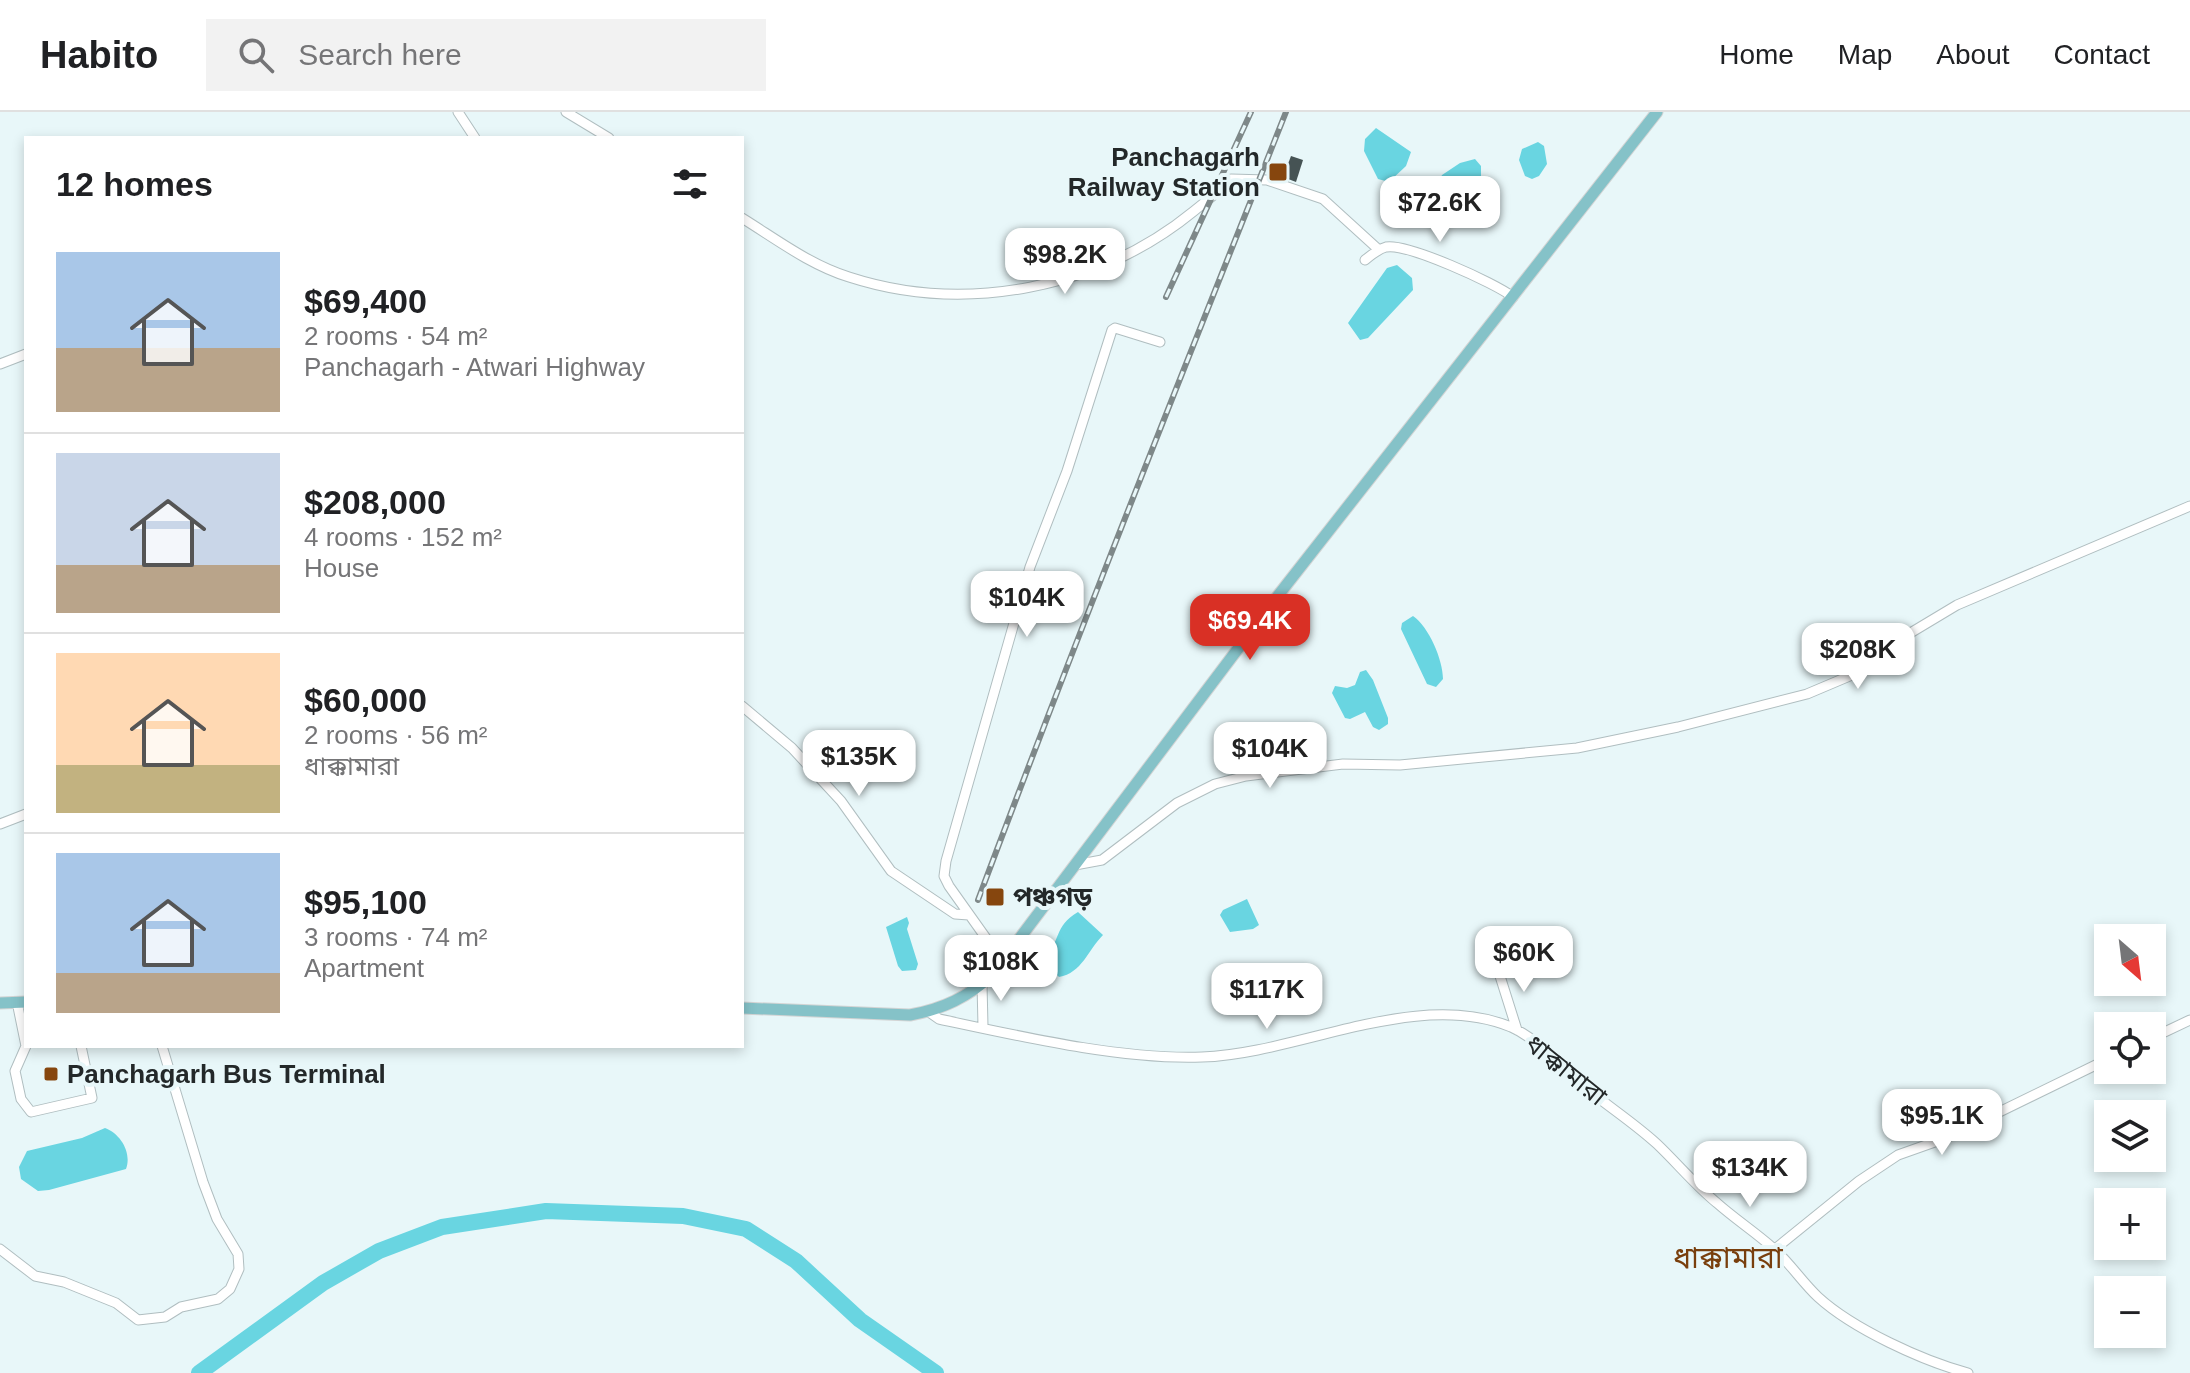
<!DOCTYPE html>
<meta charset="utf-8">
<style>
:root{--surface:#fff;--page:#f2f2f2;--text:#202124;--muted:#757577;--line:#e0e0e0;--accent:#d93025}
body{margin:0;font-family:Arial,"Noto Sans Bengali",sans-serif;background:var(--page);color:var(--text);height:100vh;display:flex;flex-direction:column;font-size:30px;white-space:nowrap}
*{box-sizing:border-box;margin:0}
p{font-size:26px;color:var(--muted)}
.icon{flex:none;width:44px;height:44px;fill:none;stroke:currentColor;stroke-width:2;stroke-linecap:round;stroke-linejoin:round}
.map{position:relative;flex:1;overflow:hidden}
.sheet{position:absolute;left:24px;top:24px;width:720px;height:912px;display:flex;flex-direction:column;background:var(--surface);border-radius:0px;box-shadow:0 4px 12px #0003}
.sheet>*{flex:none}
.needle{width:52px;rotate:152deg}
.controls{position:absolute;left:2094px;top:812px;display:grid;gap:16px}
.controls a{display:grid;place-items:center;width:72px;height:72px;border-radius:0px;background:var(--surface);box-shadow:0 4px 12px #0003;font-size:40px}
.price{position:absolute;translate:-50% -68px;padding:0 18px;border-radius:16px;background:#fff;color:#222;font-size:26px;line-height:52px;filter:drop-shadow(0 2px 4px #0008)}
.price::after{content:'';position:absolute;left:50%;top:48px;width:24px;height:18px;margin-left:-12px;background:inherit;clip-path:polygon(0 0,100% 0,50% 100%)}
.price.selected{background:var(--accent);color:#fff}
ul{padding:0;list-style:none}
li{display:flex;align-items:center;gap:24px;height:200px;padding:0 32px}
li+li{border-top:2px solid var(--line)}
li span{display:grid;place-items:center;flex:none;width:224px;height:160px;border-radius:0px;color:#555}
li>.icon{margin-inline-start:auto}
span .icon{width:96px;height:96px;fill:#fffc;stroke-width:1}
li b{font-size:34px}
h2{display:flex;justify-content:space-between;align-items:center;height:96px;padding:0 32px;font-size:34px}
header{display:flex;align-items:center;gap:48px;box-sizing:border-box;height:112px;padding:0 40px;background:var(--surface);border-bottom:2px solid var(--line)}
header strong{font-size:38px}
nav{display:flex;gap:44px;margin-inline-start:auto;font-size:28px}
.search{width:560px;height:72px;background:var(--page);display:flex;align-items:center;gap:20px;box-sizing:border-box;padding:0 28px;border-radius:0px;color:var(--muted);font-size:30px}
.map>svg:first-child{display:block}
.water{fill:#69d5e1}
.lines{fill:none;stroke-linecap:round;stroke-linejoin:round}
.river{stroke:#69d5e1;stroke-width:16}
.building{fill:#465354}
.minor-casing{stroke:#b0bec0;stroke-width:11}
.major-casing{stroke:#d3d4d4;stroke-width:13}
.minor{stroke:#fff;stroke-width:9}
.major{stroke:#85c2c8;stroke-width:11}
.rail-casing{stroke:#7e8889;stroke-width:6}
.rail{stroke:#e8f7f9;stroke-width:3;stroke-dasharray:9;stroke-linecap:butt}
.poi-dot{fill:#86460e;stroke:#e8f7f9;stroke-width:3}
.labels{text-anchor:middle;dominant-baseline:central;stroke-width:8;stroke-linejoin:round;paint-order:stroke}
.poi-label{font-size:26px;font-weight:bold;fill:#232829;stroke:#e8f7f9;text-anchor:start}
.street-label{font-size:26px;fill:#232829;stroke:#e8f7f9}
.quarter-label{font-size:30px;fill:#793f0d;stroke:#e8f7f9}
</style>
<header>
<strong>Habito</strong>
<div class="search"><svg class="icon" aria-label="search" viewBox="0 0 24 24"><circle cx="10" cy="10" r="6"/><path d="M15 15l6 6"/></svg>Search here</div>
<nav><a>Home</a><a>Map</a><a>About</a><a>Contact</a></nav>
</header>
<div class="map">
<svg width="2190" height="1261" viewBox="0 0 2190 1261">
<rect width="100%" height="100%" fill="#e8f7f9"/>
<path class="water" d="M1376 16 1411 40 1406 54 1389 70 1378 67 1364 39 1365 27Z
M1538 30 1544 34 1547 52 1539 64 1532 67 1525 64 1519 48 1522 37Z
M1475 47 1481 54V68H1472L1450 80C1444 77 1438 69 1442 63L1460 51Z
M1397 153 1412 166 1413 178 1368 226 1360 228 1348 211 1387 156Z
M1413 504C1429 515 1443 548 1443 567L1436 575 1427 572 1401 517 1402 511Z
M1366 558 1373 568 1388 606V612L1379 618 1373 615 1365 600 1350 607 1345 606 1332 581 1335 574 1347 576 1355 573 1360 560Z
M1247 787 1259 813 1253 817 1230 820 1220 803 1223 798Z
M1078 800 1103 823C1088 838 1082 861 1059 865L1043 848C1062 828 1053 815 1078 800Z
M907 805 909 811 907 817 918 852 916 858 902 859 898 854 886 815Z
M105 1016C121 1022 132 1041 126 1057L49 1078 38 1079 21 1067 19 1055 27 1039 82 1026Z"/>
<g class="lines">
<path class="river" d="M199 1261 323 1171 379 1139 442 1115 546 1099 683 1104 746 1117 796 1149 860 1208 936 1261"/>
</g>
<path class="building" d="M1291 44 1303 48 1296 70 1283 65Z"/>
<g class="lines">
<g class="minor-casing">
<path id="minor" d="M458 0 475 26
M566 0 609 26
M742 106C776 127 810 153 849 165 966 203 1100 176 1194 99 1206 89 1220 79 1231 67L1267 68 1323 87 1379 138
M1365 148C1371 143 1378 137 1386 135 1407 131 1495 171 1513 185
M0 252 26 242
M742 594 792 636 816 662 841 689 891 759 955 802 969 803
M0 712 26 702
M1075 753 1102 748 1177 691 1215 672 1246 664 1343 652 1400 653 1577 636 1678 615 1807 582 1859 560 1912 520 1957 493 2190 394
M1497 842 1494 845 1517 918
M1003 850 949 774 944 764 946 749 1030 455 1067 359 1112 218 1115 216 1160 230
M982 872 983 914
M17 890 26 934 15 959 21 987 31 1000 92 986 81 934
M929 900 939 907C1019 924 1121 948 1202 945 1299 942 1416 876 1511 915 1540 928 1562 956 1586 976 1609 995 1634 1011 1657 1032 1677 1051 1695 1073 1717 1091 1735 1107 1755 1120 1773 1136 1790 1151 1802 1170 1818 1185 1853 1217 1923 1249 1968 1261
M2152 926 2190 908
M0 1137 35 1164 64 1170 116 1191 138 1208 165 1205 181 1195 218 1187 230 1177 239 1157 238 1142 217 1107 203 1070 162 934
M1775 1137 1859 1069 1898 1043 1946 1026 2108 947"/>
</g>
<g class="major-casing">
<path id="major" d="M0 891 26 890
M742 896 910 903C943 897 968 885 992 863L1280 481 1657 0"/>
</g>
<use href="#minor" class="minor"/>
<use href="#major" class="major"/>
<g class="rail-casing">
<path id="rail" d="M1166 185 1251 0
M978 788C1077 524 1182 262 1286 0"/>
</g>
<use href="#rail" class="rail"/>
</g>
<g class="poi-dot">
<rect x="1268" y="50" width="20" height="20" rx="4"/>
<rect x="985" y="775" width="20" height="20" rx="4"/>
<rect x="43" y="954" width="16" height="16" rx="4"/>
</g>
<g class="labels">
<g class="poi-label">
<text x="1260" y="45" text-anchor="end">Panchagarh<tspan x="1260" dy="30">Railway Station</tspan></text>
<text x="1013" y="785">পঞ্চগড়</text>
<text x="67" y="962">Panchagarh Bus Terminal</text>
</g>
<g class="street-label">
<text transform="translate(1566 958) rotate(39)">ধাক্কামারা</text>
</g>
<g class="quarter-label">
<text x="1728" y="1145">ধাক্কামারা</text>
</g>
</g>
</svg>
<div class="controls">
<a><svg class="needle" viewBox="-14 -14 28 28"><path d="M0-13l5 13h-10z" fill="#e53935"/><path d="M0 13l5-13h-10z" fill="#757577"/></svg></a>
<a><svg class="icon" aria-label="locate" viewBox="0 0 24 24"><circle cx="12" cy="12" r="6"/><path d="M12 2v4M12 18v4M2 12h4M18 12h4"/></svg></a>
<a><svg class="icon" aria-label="layers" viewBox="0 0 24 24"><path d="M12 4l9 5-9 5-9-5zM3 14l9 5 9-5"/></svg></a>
<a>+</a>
<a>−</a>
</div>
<b class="price" style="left:1440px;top:132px">$72.6K</b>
<b class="price" style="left:1065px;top:184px">$98.2K</b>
<b class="price" style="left:1027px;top:527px">$104K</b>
<b class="price selected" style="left:1250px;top:550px">$69.4K</b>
<b class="price" style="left:1858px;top:579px">$208K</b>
<b class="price" style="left:1270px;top:678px">$104K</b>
<b class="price" style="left:859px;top:686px">$135K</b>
<b class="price" style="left:1524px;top:882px">$60K</b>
<b class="price" style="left:1001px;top:891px">$108K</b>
<b class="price" style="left:1267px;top:919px">$117K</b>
<b class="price" style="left:1942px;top:1045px">$95.1K</b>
<b class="price" style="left:1750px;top:1097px">$134K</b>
<section class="sheet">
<h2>12 homes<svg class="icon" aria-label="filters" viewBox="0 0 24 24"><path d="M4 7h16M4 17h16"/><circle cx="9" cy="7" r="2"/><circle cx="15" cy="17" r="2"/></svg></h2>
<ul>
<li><span style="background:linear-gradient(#a9c7e8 60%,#b9a48a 0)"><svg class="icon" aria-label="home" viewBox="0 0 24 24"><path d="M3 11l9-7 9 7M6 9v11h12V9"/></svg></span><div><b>$69,400</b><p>2 rooms · 54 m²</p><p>Panchagarh - Atwari Highway</p></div></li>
<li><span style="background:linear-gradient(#c9d6e8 70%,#b9a48a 0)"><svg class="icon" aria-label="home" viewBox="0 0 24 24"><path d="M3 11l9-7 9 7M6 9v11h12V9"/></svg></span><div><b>$208,000</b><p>4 rooms · 152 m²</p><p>House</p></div></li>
<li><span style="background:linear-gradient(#ffd9b3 70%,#c2b280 0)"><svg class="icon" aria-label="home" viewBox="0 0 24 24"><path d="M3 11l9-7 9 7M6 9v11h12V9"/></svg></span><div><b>$60,000</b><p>2 rooms · 56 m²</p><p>ধাক্কামারা</p></div></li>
<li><span style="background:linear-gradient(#a9c7e8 75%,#b9a48a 0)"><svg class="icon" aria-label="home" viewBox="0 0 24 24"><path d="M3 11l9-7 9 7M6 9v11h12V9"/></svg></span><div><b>$95,100</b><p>3 rooms · 74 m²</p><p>Apartment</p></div></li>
</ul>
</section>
</div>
